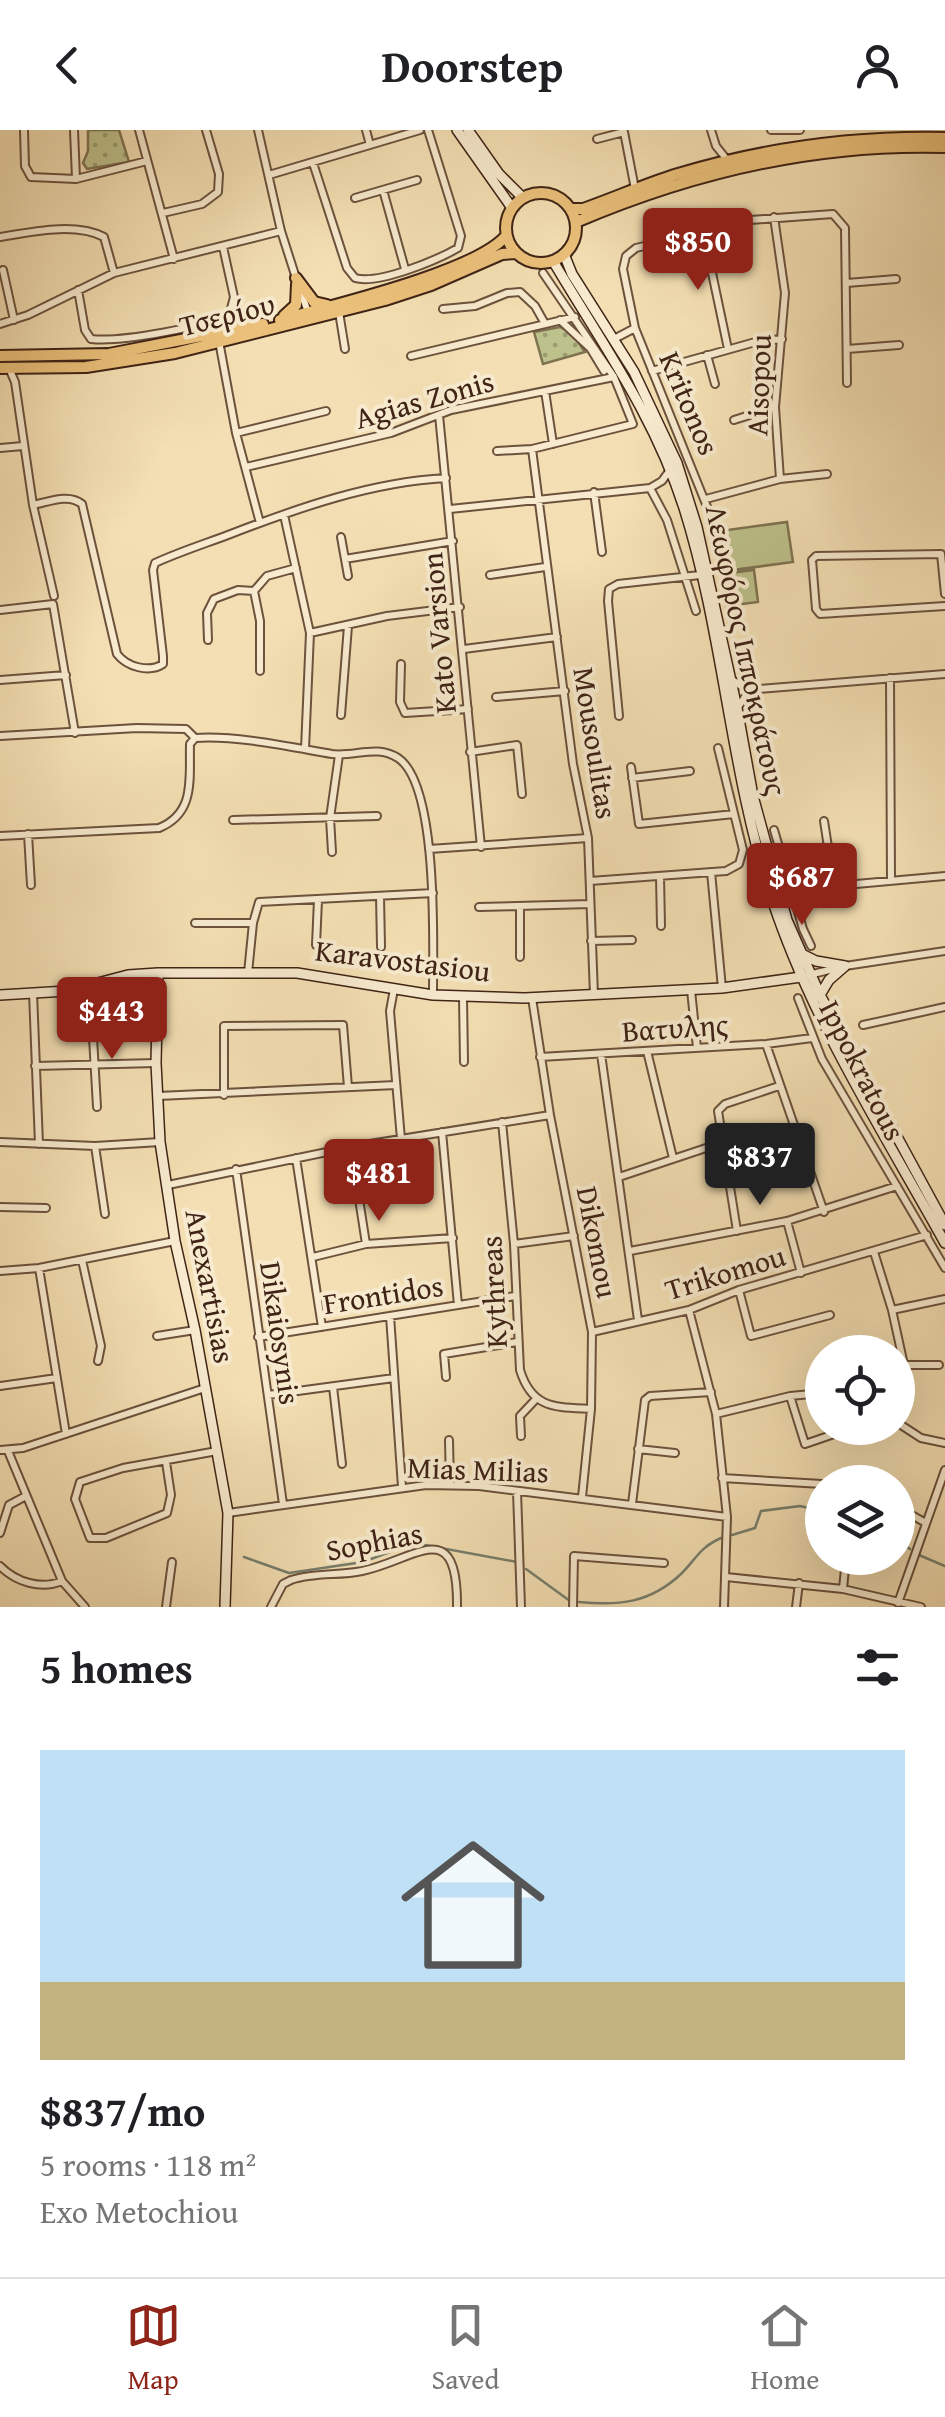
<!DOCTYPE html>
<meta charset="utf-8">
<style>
:root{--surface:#fff;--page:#f2f2f2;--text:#202124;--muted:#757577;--line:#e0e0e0;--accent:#8f2418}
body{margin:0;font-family:"Gentium Book Plus",serif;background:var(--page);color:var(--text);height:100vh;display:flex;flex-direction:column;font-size:38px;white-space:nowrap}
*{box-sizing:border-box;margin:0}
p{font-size:32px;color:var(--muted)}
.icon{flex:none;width:55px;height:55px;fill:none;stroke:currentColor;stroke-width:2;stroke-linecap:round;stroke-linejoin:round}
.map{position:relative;height:1477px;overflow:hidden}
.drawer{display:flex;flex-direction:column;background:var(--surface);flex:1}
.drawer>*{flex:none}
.controls{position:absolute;left:805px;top:1205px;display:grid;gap:20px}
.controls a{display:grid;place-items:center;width:110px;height:110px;border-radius:50%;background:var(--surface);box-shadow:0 10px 40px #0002;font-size:50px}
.price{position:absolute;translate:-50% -85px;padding:0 22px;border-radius:10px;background:var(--accent);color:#fff;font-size:32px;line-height:65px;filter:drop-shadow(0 2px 5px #0008)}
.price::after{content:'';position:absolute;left:50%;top:60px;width:30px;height:22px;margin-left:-15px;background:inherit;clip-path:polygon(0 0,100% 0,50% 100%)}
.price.current{background:#222;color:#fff}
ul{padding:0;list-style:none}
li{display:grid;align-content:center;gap:20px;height:530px;padding:0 40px}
li span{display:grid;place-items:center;height:310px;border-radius:0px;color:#555}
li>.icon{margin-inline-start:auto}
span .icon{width:180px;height:180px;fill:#fffc;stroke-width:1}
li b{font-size:42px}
h2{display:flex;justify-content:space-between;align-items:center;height:120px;padding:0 40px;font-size:42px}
header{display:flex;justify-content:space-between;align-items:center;height:130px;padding:0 40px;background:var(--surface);font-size:45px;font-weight:800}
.dock{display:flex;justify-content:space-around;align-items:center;height:140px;border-top:2px solid var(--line);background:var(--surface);font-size:28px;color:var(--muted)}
.dock a{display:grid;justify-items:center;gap:5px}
.dock .current{color:var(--accent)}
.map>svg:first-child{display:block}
.green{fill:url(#green-dots);stroke:#7e7250;stroke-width:2.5}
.pitch{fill:#bdc18b;stroke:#7e7250;stroke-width:2.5}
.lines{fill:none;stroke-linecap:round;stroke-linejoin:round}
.stream{stroke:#777f6e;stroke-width:2.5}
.street-casing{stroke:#6c523d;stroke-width:10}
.secondary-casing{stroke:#3f2316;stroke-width:12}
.primary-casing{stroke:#3f2316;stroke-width:14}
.street{stroke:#f7eace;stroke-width:6}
.secondary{stroke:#f7eace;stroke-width:9}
.primary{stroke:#eac07a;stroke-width:10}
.labels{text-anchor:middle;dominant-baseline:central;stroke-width:8;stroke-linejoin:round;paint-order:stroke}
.street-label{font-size:30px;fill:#3f2316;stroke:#f7eace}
</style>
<header><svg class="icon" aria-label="back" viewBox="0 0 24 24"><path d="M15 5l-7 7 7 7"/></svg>Doorstep<svg class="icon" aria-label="person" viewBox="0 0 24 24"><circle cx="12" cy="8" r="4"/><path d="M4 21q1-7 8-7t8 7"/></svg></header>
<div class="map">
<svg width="945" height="1477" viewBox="0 0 945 1477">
<defs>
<pattern id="green-dots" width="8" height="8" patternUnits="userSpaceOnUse" patternTransform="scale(2.5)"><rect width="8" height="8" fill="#bdc18b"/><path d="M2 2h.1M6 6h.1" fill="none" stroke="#9b9c71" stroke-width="1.8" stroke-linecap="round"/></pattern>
</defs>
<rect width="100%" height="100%" fill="#f3dfb3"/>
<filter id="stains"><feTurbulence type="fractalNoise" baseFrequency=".002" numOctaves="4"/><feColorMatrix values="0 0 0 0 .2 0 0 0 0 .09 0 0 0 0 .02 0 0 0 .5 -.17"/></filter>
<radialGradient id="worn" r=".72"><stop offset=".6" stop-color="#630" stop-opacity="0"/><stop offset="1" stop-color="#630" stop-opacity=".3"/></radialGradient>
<path class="green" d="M88 0H119L129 32 87 39 83 33 88 21Z
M560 197 572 203 585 222 543 234 534 202Z"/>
<path class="pitch" d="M787 392 793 432 718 442 713 402Z
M754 440 758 472 726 476 722 444Z"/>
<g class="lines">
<path class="stream" d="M732 1405 755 1398 761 1381 800 1376 822 1381
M898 1411 910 1419
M919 1425 945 1436
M244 1427 289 1443 363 1432 414 1413 517 1432
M526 1439 570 1471
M579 1472C619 1476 650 1473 681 1444 697 1428 699 1418 721 1408"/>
<g class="street-casing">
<path id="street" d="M24 0 25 36 31 47 76 49 147 31
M74 0 76 49
M139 0 174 129
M258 0 281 101 296 148
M366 0 370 15
M711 0 716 16 728 31
M771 0H800
M597 9 624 2 635 59
M313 33 347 138 355 148C378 155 437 130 458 118L461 106 428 0
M269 45 420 0
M383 60 405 139
M355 68 417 50
M163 83 202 74 218 62 219 44 206 0
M703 100 728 219
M0 107C31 102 75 92 104 107L114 143
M3 140 14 190
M847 153 896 149
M78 160 85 200 91 209C120 212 207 198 230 182L234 167 223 117
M300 160 308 182
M443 179 475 176 507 163 520 162 535 176 544 192
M339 182 345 219
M560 190 590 218 604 241
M0 194 28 185 114 143 281 101
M614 209 635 198
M219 211 236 303 260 393
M847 219 899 215
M707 225 715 254
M411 226 575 187
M9 238 15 252 33 375 54 466
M652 241 759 211 782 209
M545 261 553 314
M439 285 481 717
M734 290 775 277
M236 303 326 281
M0 318 23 316
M532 319 573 634 588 708 594 865
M497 321 532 319 633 294 614 247 543 143
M246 337 391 303 451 280 614 247
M780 349 827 344
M650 358 662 351 670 340
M594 362 602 422
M706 369 780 349 775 277 785 163 774 87
M33 375C49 372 68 363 82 374L117 524C127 537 149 543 163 534V526L153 440 155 433C179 422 204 414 228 405 298 378 371 352 446 348
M450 379 650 358 667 390 696 481
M708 379 635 198 623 139 626 126 636 118 750 90 833 84 845 98 847 253
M284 385 310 503 305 619
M341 407 348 446
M345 429 453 411
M490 445 545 437
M945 464 941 424 816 426 812 430 816 479 820 484 945 476
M0 480 53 474 75 603
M310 503 387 486 460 477
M208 510 207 483 214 469 238 460 254 461
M464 519 557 507
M401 534 400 572 405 583 468 579
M260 541V491L254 461 267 446 296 438
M890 548 891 749
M731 549 741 556 758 559 945 544
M0 550 66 545
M496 567 565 561
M738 577 747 564 757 560
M341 585 348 496
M619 586 608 471 609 459 618 454 700 445
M0 606 137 598 186 599 195 608
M470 622 517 615 522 664
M631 637 639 694 734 684
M632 648 690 641
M233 690 377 686
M824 691 834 756
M774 700 803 799 811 816
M28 704 31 755
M0 706 159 698C196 683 189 648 190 614L195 608C236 605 291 617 332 624 355 627 377 614 398 628 439 655 433 817 433 865
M429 719 588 708
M332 722 330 688 339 625
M711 742 722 858
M660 746 661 796
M590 751 726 741 739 734 743 720 718 618
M792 763 834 756 945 746
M380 766 381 817
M479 777 590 774
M195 793H253
M591 811 632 810
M316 815 318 770
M520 827V777
M248 843 253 793 259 772 433 763
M809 845 845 836 945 821
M394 859 390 881 401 1009
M691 860 697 918
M33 863 39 1014
M463 867 464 932
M532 868 550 985 592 1202 591 1279 582 1367
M798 868 822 929 945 1138
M92 890 97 977
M863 895 945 877
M766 914 824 1082
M647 921 673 1028
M601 924 638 1190
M540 927 766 914 812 908
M35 936 156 933
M224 965V896L343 895 348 957
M158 966 396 955
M502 992 514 1114 520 1240C532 1279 555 1277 591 1279
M442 1002 458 1175
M0 1012 95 1016 160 1012
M95 1016 105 1084
M351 1017 366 1114
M296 1028 322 1197
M236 1039 283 1374
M619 1047 721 1013
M357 1052 384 1049 389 1064
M168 1055 351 1017 550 985
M0 1077 46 1078
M787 1091 801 1143
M737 1101 718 981 725 974 779 956
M514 1114 574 1106
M630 1121 787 1091 897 1056
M874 1122 892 1180 904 1235 898 1258
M313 1127 366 1114 453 1108
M82 1130 101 1216 98 1231
M39 1138 66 1304
M0 1141 39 1138 175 1111
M739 1160 751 1206 830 1185
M689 1180 716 1284 727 1387 724 1477
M892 1180 945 1169
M390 1186 402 1357
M592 1202 689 1180 739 1160 927 1105
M157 1206 195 1200
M258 1207 515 1166
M904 1235H939
M446 1247 444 1224 517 1212
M0 1256 57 1248
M333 1257 342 1334
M268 1265 394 1248
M790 1266 805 1314 843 1301
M716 1284 790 1266 822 1263
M898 1293 921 1308 945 1313
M521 1306 520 1286 536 1269
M449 1310 450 1355
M638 1319 675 1323
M0 1320 23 1318 205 1258
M8 1321 62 1451 85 1477
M166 1332 171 1365 167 1383 106 1408H90L75 1369 80 1352 123 1338 217 1321
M722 1348 822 1354
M517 1361 521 1477
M632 1374 645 1270 650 1266 711 1262
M898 1377 924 1392
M228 1383 426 1355 479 1356 727 1387
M0 1403 9 1375 26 1366
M0 1436C16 1452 41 1460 62 1451
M726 1447 843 1459 921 1477
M843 1459 846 1428
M898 1473 945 1340
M166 1477 172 1432
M271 1477 283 1454 291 1450C314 1442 339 1446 362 1441 415 1430 458 1383 457 1477
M573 1477 574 1426 664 1433
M796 1477 799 1453"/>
</g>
<g class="secondary-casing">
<path id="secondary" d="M457 0 512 78
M468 0 499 44 523 68
M564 124 572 144 634 242 677 333 697 397 737 578 753 666 787 790 820 865 945 1095
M553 131C602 214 654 284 684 378 724 505 730 642 772 769 812 891 883 1001 945 1113
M800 823 816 831 845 836
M158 843 156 933 160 1012 175 1111 195 1200 228 1383 225 1477
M0 865 67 861 128 845 158 843H297L433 865 525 868 722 858 801 847
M820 865 829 850 845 836"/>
</g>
<g class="primary-casing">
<path id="primary" d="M506 98a35 35 0 1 1 70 0a35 35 0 1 1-70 0Z
M571 79H583C615 68 645 54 678 44 765 18 854 6 945 8
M576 92C693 42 817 13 945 17
M296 148 314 172 327 175
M284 186 296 175 297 154
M280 190C330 176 475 142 506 106
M0 226 109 224 263 194
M0 238 86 237 175 223 385 170 431 155 502 124 516 123"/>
</g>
<use href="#street" class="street"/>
<use href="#secondary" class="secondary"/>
<use href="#primary" class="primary"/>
</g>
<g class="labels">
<g class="street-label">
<text transform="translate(227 184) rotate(-14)">Τσερίου</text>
<text transform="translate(758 255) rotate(-88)">Aisopou</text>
<text transform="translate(424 269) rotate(-16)">Agias Zonis</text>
<text transform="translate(690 273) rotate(67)">Kritonos</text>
<text transform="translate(438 503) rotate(-95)">Kato Varsion</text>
<text transform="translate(747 520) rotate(78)">Λεωφόρος Ιπποκράτους</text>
<text transform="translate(596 613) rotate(81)">Mousoulitas</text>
<text transform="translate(403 830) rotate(7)">Karavostasiou</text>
<text transform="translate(675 897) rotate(-4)">Βατυλης</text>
<text transform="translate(863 940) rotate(63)">Ippokratous</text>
<text transform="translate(598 1112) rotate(79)">Dikomou</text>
<text transform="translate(725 1142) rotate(-17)">Trikomou</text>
<text transform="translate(211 1156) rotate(79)">Anexartisias</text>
<text transform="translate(493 1162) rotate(-93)">Kythreas</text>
<text transform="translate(383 1164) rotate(-9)">Frontidos</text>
<text transform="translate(281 1203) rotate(82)">Dikaiosynis</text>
<text transform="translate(478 1339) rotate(2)">Mias Milias</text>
<text transform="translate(374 1411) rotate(-11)">Sophias</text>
</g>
</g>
<rect width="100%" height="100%" filter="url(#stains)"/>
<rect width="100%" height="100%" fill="url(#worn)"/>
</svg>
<div class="controls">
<a><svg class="icon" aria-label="locate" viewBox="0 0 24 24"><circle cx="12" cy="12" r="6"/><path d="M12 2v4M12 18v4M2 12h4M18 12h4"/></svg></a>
<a><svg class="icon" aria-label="layers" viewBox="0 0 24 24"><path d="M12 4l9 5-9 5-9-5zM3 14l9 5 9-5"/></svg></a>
</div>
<b class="price" style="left:698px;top:163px">$850</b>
<b class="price" style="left:802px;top:798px">$687</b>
<b class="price" style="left:112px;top:932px">$443</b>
<b class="price current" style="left:760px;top:1078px">$837</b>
<b class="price" style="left:379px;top:1094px">$481</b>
</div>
<section class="drawer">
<h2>5 homes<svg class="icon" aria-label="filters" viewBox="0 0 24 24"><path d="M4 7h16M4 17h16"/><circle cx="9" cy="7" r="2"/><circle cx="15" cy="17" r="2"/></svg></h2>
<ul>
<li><span style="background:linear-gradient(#bfe0f5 75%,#c2b280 0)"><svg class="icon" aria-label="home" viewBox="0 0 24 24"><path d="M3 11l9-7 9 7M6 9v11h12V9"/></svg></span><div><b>$837/mo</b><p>5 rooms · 118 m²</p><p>Exo Metochiou</p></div></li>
</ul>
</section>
<nav class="dock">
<a class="current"><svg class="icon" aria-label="map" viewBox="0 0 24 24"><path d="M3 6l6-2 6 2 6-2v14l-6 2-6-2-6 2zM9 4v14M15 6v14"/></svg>Map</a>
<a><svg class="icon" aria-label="saved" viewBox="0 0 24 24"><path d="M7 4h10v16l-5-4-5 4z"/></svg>Saved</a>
<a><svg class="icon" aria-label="home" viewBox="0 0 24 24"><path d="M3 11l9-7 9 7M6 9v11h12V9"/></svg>Home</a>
</nav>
